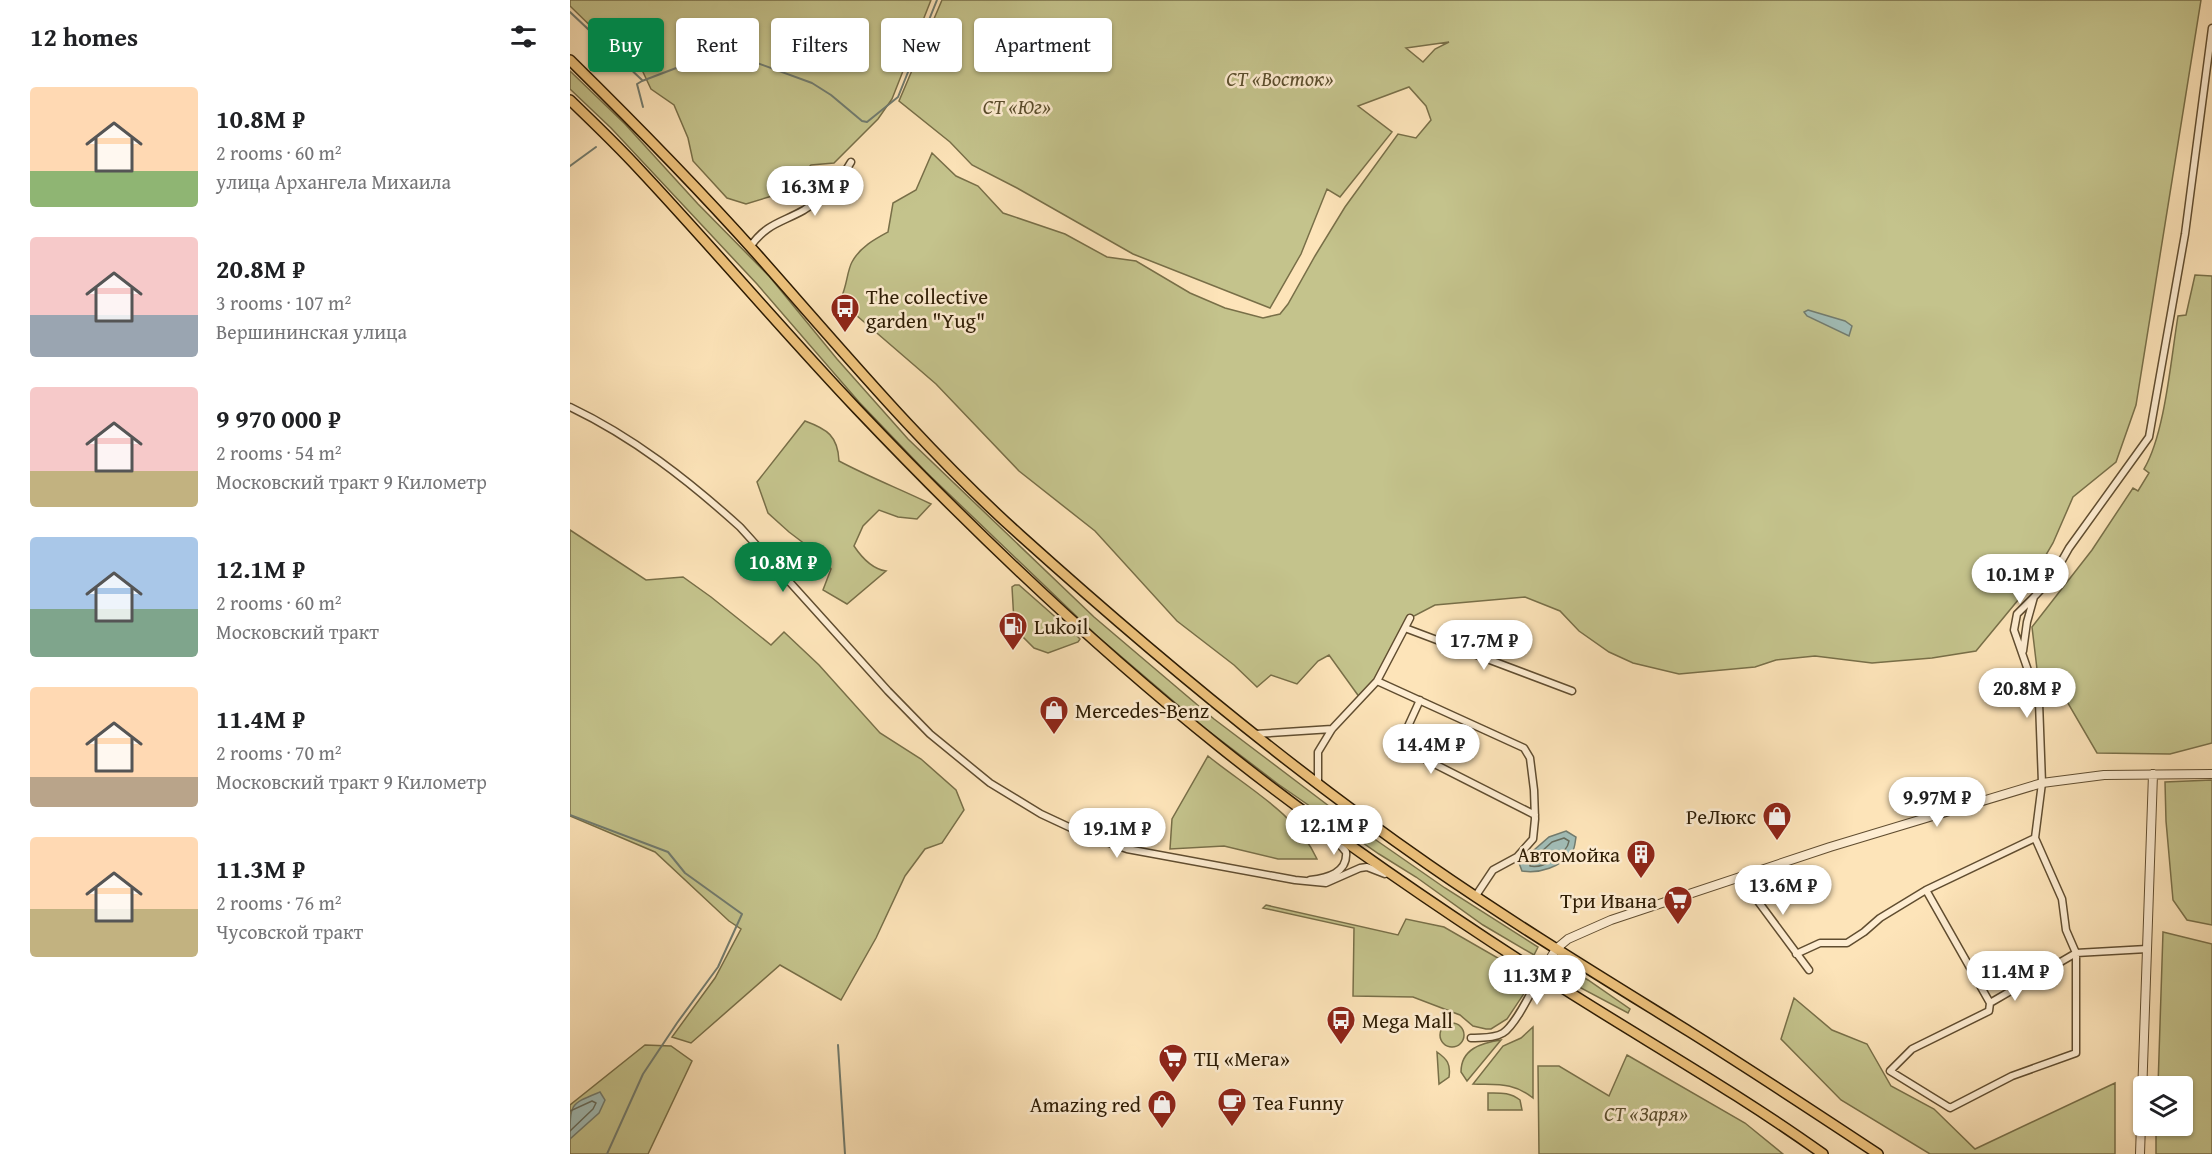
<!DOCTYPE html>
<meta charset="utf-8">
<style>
:root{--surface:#fff;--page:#f2f2f2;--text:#202124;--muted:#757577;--accent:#0b8043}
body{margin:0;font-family:"Gentium Book Plus",serif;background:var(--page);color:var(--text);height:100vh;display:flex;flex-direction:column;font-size:22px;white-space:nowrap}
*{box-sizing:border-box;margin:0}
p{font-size:20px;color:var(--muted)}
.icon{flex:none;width:33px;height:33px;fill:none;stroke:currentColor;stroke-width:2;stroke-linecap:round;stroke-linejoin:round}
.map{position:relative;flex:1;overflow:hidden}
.panel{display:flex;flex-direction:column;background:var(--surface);width:570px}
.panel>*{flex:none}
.hud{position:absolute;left:18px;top:18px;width:570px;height:54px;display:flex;gap:12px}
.buttons{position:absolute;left:1563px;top:1076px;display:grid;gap:12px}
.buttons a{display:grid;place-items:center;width:60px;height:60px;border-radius:6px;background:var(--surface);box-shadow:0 2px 4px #0004;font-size:30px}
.price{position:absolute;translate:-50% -51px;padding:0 14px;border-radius:21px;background:#fff;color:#222;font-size:20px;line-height:39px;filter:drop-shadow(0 2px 3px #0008)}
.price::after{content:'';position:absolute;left:50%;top:36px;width:18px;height:14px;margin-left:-9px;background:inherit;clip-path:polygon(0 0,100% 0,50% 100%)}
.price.on{background:var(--accent);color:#fff}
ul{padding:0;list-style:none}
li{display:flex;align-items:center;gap:18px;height:150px;padding:0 30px}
li span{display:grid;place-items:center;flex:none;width:168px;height:120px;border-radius:6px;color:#555}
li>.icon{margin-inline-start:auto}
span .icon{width:72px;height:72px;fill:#fffc;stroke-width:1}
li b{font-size:26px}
h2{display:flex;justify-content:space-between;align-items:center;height:72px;padding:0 30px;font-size:26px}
.tag{padding:0 21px;border-radius:6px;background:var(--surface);box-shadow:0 2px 4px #0004;font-size:21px;line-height:54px}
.tag.on{background:var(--accent);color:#fff}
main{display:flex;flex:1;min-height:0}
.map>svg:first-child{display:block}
.green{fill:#c4c38c;stroke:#786f48;stroke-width:1.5;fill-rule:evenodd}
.water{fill:#a1bdb7;stroke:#727c6f;stroke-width:1.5}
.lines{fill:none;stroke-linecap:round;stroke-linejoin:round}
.shore{stroke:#666c5d;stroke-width:1.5}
.stream{stroke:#727c6f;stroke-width:2}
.minor-casing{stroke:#604d30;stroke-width:9}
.tertiary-casing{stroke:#604d30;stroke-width:10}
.primary-casing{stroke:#2c1b03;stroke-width:12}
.minor{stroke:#feedd2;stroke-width:6}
.tertiary{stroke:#feedd2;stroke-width:8}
.primary{stroke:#eec27c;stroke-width:9}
.labels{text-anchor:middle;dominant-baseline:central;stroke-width:5;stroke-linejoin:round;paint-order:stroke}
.park-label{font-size:21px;font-style:italic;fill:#5a4d2c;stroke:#feedd2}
.poi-label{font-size:21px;fill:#2c1b03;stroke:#feedd2;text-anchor:start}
</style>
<main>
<section class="panel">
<h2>12 homes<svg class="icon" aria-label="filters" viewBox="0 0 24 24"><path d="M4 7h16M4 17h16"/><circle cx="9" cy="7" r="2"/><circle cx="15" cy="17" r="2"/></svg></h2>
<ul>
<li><span style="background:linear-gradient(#ffd9b3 70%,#8fb573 0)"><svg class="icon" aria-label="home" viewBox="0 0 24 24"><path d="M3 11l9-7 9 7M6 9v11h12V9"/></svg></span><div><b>10.8M ₽</b><p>2 rooms · 60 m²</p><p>улица Архангела Михаила</p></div></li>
<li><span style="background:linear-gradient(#f6c9c9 65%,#9aa5b1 0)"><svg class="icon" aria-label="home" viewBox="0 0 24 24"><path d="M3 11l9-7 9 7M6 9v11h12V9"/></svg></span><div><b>20.8M ₽</b><p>3 rooms · 107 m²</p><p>Вершининская улица</p></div></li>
<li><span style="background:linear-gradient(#f6c9c9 70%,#c2b280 0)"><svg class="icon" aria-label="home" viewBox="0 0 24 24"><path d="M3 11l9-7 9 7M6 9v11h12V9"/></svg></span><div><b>9 970 000 ₽</b><p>2 rooms · 54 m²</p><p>Московский тракт 9 Километр</p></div></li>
<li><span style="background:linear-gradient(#a9c7e8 60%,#7fa58c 0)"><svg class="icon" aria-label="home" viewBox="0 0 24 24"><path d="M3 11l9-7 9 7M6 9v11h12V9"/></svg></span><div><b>12.1M ₽</b><p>2 rooms · 60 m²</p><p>Московский тракт</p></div></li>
<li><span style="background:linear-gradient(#ffd9b3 75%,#b9a48a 0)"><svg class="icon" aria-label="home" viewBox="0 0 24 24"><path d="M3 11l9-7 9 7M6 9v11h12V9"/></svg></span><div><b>11.4M ₽</b><p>2 rooms · 70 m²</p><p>Московский тракт 9 Километр</p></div></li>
<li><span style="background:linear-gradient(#ffd9b3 60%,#c2b280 0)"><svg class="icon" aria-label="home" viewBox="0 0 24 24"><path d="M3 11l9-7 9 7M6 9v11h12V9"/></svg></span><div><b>11.3M ₽</b><p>2 rooms · 76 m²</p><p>Чусовской тракт</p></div></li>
</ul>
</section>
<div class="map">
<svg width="1642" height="1154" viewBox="0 0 1642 1154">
<rect width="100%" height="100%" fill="#fde4b9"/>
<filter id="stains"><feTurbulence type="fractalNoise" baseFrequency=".00333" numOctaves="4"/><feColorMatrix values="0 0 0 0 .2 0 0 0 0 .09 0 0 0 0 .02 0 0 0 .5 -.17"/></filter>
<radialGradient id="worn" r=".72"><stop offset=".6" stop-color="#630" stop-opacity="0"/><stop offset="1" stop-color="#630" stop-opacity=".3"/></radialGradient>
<path class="green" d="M0 0H361L322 99 308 119 264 163 241 165 225 181 202 196 176 204 157 198 123 161 118 138 104 105 81 89 72 70 37 42 0 6Z
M372 0H1631L1566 405 1546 462 1503 497 1483 543 1453 594 1406 651 1362 658 1302 663 1245 656 1206 660 1185 667 1109 674 1063 663 1039 652 1009 631 990 611 955 597 865 605 840 618 807 681 790 698 759 655 748 661 727 684 701 675 687 687 664 665 607 621 525 531 449 471 366 384 286 315 271 298C277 286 277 271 282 262 290 247 305 239 318 232L323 203 346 190 362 153 386 176 408 186 433 213 495 234 537 257 566 261 620 293 655 308 693 318 710 314 718 304 745 256 775 207 828 134 846 138 861 120 856 106 839 87 788 106 822 132 770 197 757 189 731 254 700 308 563 254 447 188 402 165 380 142 329 101ZM879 42 865 49 853 62 836 48Z
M0 71 55 124 128 204 199 276 267 359 338 439 524 617 644 719 780 822 875 888 968 947 964 955 913 925 846 877 809 854 708 784 636 729 526 635 356 472 289 402 187 284 41 128 0 89Z
M1625 275 1642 276V743L1600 754 1527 753 1488 686H1469L1462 627 1522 550 1563 488 1568 491 1579 473 1574 469C1595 434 1601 358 1608 316L1616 315Z
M235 421C257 429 268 436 269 461 299 477 330 489 361 504L347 519 328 517 309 510 293 526 284 546C292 558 302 569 316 571L277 604 253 590 261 569 248 554 219 532 198 513 187 482Z
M0 530 76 580 113 577 141 597 201 645 214 632 249 665 310 733 351 759 386 790 394 810 372 843 355 849 335 876 306 938 271 1000 210 965 121 1043 102 1037 145 978 171 929 159 921 85 852 0 816Z
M445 585H449L508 637 510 639 508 642 478 653 464 648 450 634 444 622 442 587Z
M638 756C676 787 726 813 747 859H708L654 846 600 849 602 819Z
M1642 780V925L1617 920 1603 900 1596 821 1595 782Z
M696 905 828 935 836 919 874 927 947 969 957 989 937 1019 921 1029H916L903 1026 890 1015 843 997 783 996 784 928 693 908Z
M1593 932 1642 944V1154H1586V1125H1612V1086H1588Z
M999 969 1018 980 1060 1009 1058 1013 994 979Z
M1224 998 1262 1030 1297 1044 1321 1086 1364 1109 1405 1149 1545 1083V1154H1360L1271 1100 1211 1039Z
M870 1035a12 12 0 1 1 24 0a12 12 0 1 1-24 0Z
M963 1027V1098C943 1082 928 1085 903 1084L933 1046 951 1038Z
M931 1040 897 1081 891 1072C891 1049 911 1043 931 1040Z
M75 1045 101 1046 122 1061 78 1154H0V1105Z
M867 1052C877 1059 881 1064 879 1077L869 1084Z
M1057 1055 1175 1123 1213 1154H969L968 1066H989L1039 1096Z
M918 1093C930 1093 940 1092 950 1100L952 1110H918Z"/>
<path class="water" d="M1238 310 1275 321 1282 326 1279 336 1237 316 1234 312Z
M996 831 1006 837C1005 842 1005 849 1002 852 991 867 969 874 952 871L949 863 979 837Z
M30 1092 35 1100 29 1113 0 1139C0 1103 0 1104 30 1092Z"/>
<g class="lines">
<path class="shore" d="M994 838 999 841C997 854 973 869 960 866V862L982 842Z
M0 1111 22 1101 26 1103 23 1109 0 1131"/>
<path class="stream" d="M0 12 72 80
M73 107 67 84 72 81 122 62H156L168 56 242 83 261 95 292 121 297 122 328 97 367 0
M0 166 26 147
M0 815 98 852 115 873 172 914 148 967 107 1023 73 1074 37 1154
M268 1045 275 1154"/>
<g class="minor-casing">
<path id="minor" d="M180 247C197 223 211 223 234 210 252 199 271 180 281 162
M0 407C63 437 118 480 170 527L318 691 360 734 420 783 471 814 516 835 557 849 725 880 756 883 790 868 797 867 815 874
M1464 597 1447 614 1444 630 1469 702 1472 783 1465 838 1492 899 1496 930 1506 953V1053L1442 1076 1380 1108 1320 1071 1342 1049 1419 1011 1420 1003 1506 953 1577 949
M835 628 1002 691
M1453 651 1457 622 1464 597 1482 578 1499 548 1579 437 1615 234 1642 28
M807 681 954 748 960 758 964 790 965 819 963 839 947 857 923 870 905 897
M850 700 829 746 965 815
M685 734 762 729
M748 785V752L762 729 807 681 840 618
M1170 877 1239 970
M740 880C757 878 778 873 776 852L766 840
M1356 890 1420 1003
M1226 954 1250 943H1277L1294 932 1310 918 1356 890 1465 838
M901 1038C912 1037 923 1039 933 1033 946 1025 963 988 971 974"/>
</g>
<g class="tertiary-casing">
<path id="tertiary" d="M971 974 986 949 998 939 1041 920 1260 847 1472 783 1534 775 1642 774
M1570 1154 1583 774"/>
</g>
<g class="primary-casing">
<path id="primary" d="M0 60C63 122 126 186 185 252 271 349 354 449 450 535 580 652 715 765 859 865 944 924 1033 978 1120 1032 1184 1072 1246 1113 1308 1154
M0 100C24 123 48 146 70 170 144 249 213 331 287 409 401 529 521 644 650 747 761 836 881 917 1002 994 1086 1047 1172 1096 1253 1154"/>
</g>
<use href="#minor" class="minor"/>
<use href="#tertiary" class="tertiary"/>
<use href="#primary" class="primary"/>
</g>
<defs>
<g id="bus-pin" transform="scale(1.5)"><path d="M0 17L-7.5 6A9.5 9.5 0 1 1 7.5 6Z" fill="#8f2418" stroke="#feedd2"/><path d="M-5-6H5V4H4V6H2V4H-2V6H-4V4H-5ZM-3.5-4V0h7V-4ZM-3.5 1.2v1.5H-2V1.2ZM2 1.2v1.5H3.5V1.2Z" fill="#fff"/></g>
<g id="fuel-pin" transform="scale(1.5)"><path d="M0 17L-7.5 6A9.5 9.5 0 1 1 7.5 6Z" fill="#8f2418" stroke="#feedd2"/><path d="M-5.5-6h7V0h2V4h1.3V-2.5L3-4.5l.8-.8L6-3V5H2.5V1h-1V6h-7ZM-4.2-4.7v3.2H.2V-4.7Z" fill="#fff"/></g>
<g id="shop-pin" transform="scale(1.5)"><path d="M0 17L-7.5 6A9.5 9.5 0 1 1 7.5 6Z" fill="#8f2418" stroke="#feedd2"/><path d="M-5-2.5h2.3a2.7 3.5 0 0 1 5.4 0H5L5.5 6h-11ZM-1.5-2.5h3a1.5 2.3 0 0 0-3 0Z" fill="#fff"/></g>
<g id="building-pin" transform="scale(1.5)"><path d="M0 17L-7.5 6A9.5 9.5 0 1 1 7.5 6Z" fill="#8f2418" stroke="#feedd2"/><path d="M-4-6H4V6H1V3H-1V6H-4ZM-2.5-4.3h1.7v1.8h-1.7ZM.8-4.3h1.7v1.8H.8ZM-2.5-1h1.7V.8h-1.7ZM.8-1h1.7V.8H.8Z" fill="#fff"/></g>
<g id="supermarket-pin" transform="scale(1.5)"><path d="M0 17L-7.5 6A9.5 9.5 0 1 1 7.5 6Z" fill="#8f2418" stroke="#feedd2"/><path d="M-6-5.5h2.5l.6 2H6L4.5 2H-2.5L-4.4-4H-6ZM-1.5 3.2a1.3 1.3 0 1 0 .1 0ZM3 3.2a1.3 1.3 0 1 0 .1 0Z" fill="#fff"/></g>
<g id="cafe-pin" transform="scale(1.5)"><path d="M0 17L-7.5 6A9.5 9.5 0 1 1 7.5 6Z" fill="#8f2418" stroke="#feedd2"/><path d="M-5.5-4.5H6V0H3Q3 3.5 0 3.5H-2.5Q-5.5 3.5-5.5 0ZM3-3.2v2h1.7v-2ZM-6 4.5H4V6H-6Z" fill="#fff"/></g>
</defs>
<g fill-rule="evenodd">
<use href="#bus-pin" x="275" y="308"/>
<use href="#fuel-pin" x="443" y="626"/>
<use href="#shop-pin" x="484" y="710"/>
<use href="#shop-pin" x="1207" y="816"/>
<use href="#building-pin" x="1071" y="854"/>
<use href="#supermarket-pin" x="1108" y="900"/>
<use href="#bus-pin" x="771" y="1020"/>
<use href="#supermarket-pin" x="603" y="1058"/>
<use href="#cafe-pin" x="662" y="1102"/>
<use href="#shop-pin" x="592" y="1104"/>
</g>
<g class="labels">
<g class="park-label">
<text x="710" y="78">СТ «Восток»</text>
<text x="447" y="106">СТ «Юг»</text>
<text x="1076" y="1113">СТ «Заря»</text>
</g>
<g class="poi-label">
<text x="296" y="296">The collective<tspan x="296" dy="24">garden "Yug"</tspan></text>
<text x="464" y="626">Lukoil</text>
<text x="505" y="710">Mercedes-Benz</text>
<text x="1186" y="816" text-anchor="end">РеЛюкс</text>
<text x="1050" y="854" text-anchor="end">Автомойка</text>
<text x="1087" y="900" text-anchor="end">Три Ивана</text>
<text x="792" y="1020">Mega Mall</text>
<text x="624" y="1058">ТЦ «Мега»</text>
<text x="683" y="1102">Tea Funny</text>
<text x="571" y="1104" text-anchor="end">Amazing red</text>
</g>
</g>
<rect width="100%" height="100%" filter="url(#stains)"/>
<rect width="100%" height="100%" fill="url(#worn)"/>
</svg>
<div class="buttons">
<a><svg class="icon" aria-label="layers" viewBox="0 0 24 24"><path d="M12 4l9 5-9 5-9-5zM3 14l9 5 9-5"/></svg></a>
</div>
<b class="price" style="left:245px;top:217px">16.3M ₽</b>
<b class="price on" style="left:213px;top:593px">10.8M ₽</b>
<b class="price" style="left:1450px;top:605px">10.1M ₽</b>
<b class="price" style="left:914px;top:671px">17.7M ₽</b>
<b class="price" style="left:1457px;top:719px">20.8M ₽</b>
<b class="price" style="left:861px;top:775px">14.4M ₽</b>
<b class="price" style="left:1367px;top:828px">9.97M ₽</b>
<b class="price" style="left:764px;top:856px">12.1M ₽</b>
<b class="price" style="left:547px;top:859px">19.1M ₽</b>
<b class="price" style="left:1213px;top:916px">13.6M ₽</b>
<b class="price" style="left:1445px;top:1002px">11.4M ₽</b>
<b class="price" style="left:967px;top:1006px">11.3M ₽</b>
<div class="hud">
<a class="tag on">Buy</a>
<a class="tag">Rent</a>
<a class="tag">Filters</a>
<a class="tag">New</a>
<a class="tag">Apartment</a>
</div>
</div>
</main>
